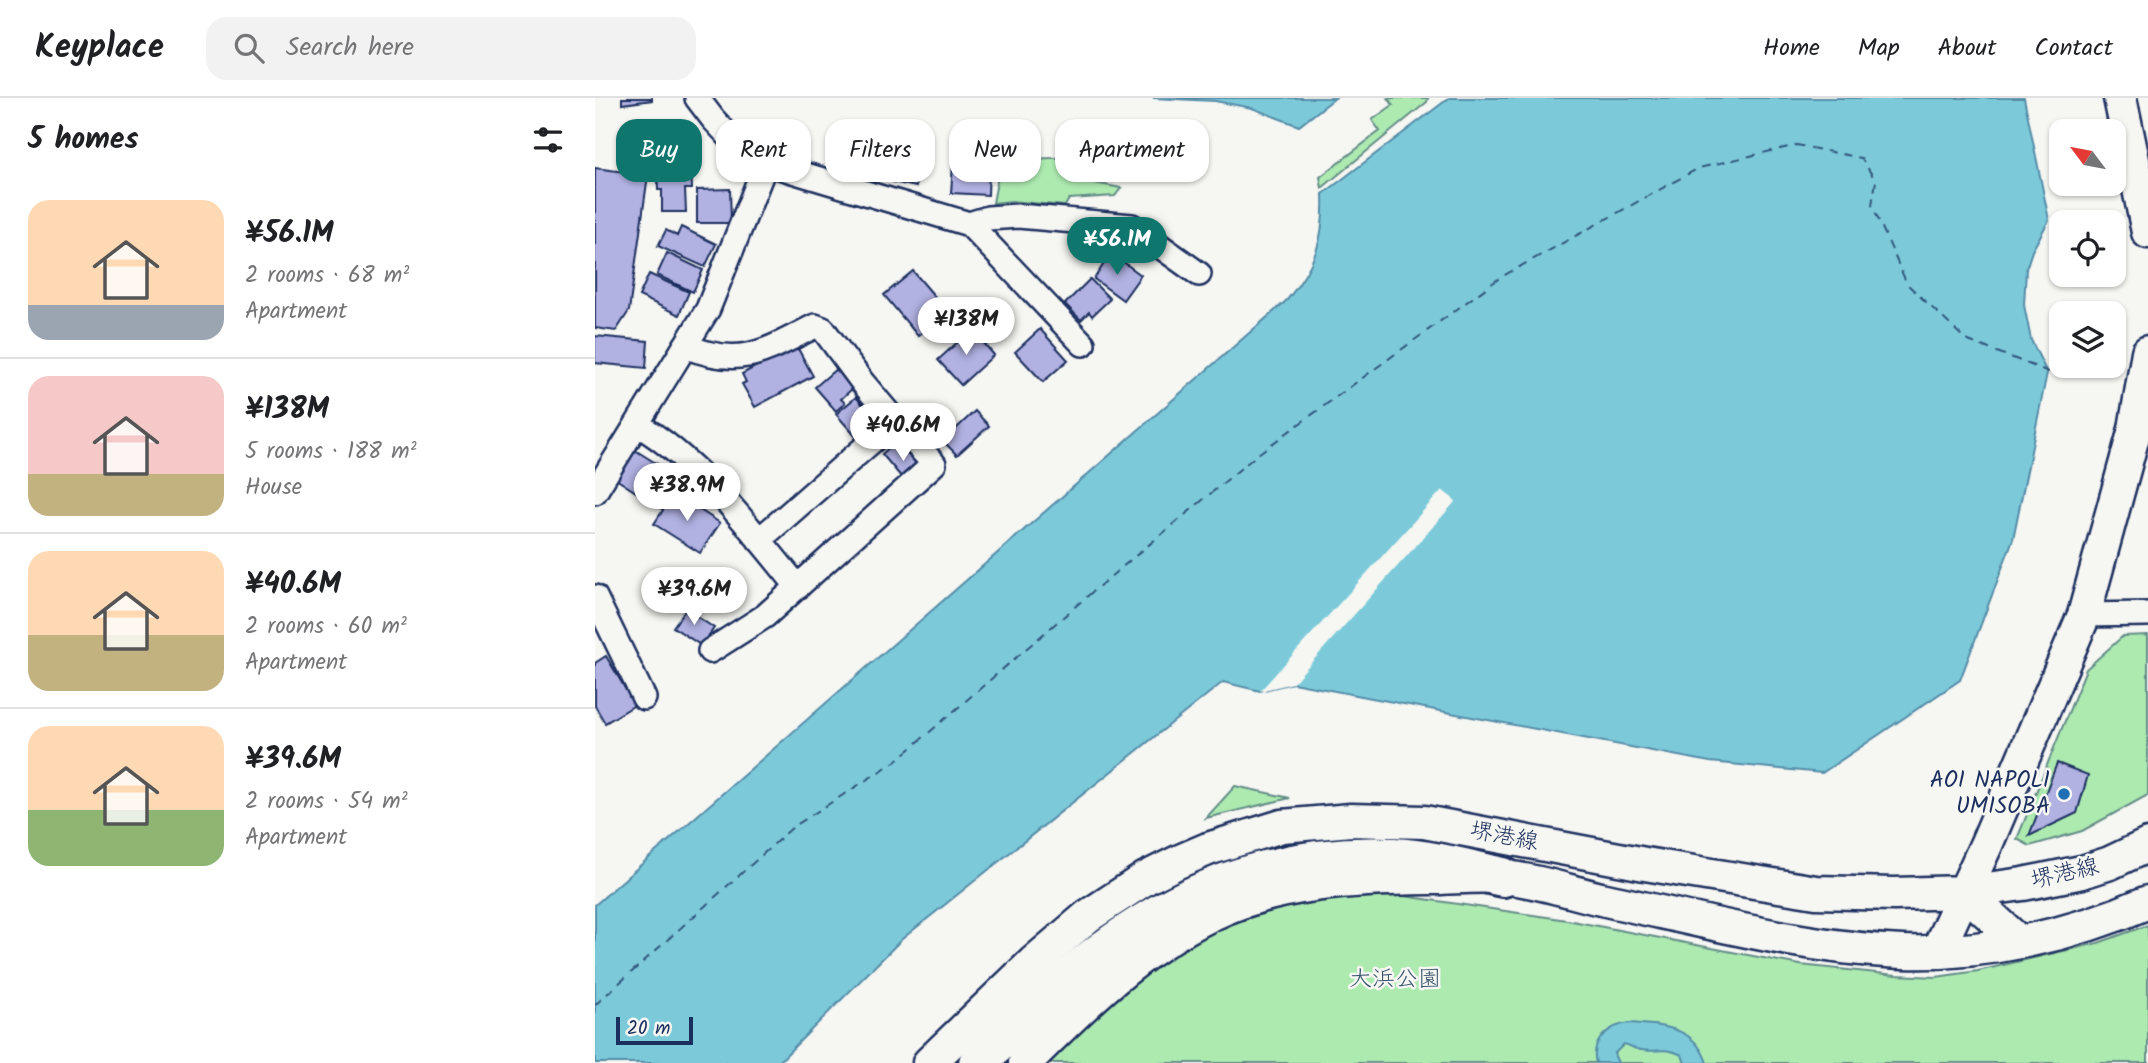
<!DOCTYPE html>
<meta charset="utf-8">
<style>
:root{--surface:#fff;--page:#f2f2f2;--text:#202124;--muted:#757577;--line:#e0e0e0;--accent:#0f766e}
body{margin:0;font-family:Kalam,"Klee One",sans-serif;background:var(--page);color:var(--text);height:100vh;display:flex;flex-direction:column;font-size:26px;white-space:nowrap}
*{box-sizing:border-box;margin:0}
p{font-size:23px;color:var(--muted)}
.icon{flex:none;width:38px;height:38px;fill:none;stroke:currentColor;stroke-width:2;stroke-linecap:round;stroke-linejoin:round}
.map{position:relative;flex:1;overflow:hidden}
.drawer{display:flex;flex-direction:column;background:var(--surface);width:595px}
.drawer>*{flex:none}
.hud{position:absolute;left:21px;top:21px;width:665px;height:63px;display:flex;gap:14px}
.needle{width:46px;rotate:302deg}
.tools{position:absolute;left:1454px;top:21px;display:grid;gap:14px}
.tools a{display:grid;place-items:center;width:77px;height:77px;border-radius:14px;background:var(--surface);box-shadow:0 2px 5px #0004;font-size:35px}
.scale{position:absolute;left:21px;bottom:18px;width:77px;box-sizing:border-box;padding-left:7px;border:4px solid #1b2f5e;border-top:0;font-size:19px;line-height:24px;white-space:nowrap;color:#1b2f5e;-webkit-text-stroke:5px #f6f6f2;paint-order:stroke}
.price{position:absolute;translate:-50% -60px;padding:0 16px;border-radius:24px;background:#fff;color:#222;font-size:23px;line-height:46px;filter:drop-shadow(0 2px 4px #0008)}
.price::after{content:'';position:absolute;left:50%;top:42px;width:21px;height:16px;margin-left:-10px;background:inherit;clip-path:polygon(0 0,100% 0,50% 100%)}
.price.selected{background:var(--accent);color:#fff}
ul{padding:0;list-style:none}
li{display:flex;align-items:center;gap:21px;height:175px;padding:0 28px}
li+li{border-top:2px solid var(--line)}
li span{display:grid;place-items:center;flex:none;width:196px;height:140px;border-radius:21px;color:#555}
li>.icon{margin-inline-start:auto}
span .icon{width:84px;height:84px;fill:#fffc;stroke-width:1}
li b{font-size:30px}
h2{display:flex;justify-content:space-between;align-items:center;height:84px;padding:0 28px;font-size:30px}
.chip{padding:0 24px;border-radius:21px;background:var(--surface);box-shadow:0 2px 5px #0004;font-size:24px;line-height:63px}
.chip.selected{background:var(--accent);color:#fff}
header{display:flex;align-items:center;gap:42px;box-sizing:border-box;height:98px;padding:0 35px;background:var(--surface);border-bottom:2px solid var(--line)}
header strong{font-size:33px}
nav{display:flex;gap:38px;margin-inline-start:auto;font-size:24px}
.search{width:490px;height:63px;background:var(--page);display:flex;align-items:center;gap:18px;box-sizing:border-box;padding:0 24px;border-radius:21px;color:var(--muted);font-size:26px}
main{display:flex;flex:1;min-height:0}
.map>svg:first-child{display:block}
.green{fill:#adeab0;stroke:#648c87;stroke-width:2}
.water{fill:#7ccad9;stroke:#558ca8;stroke-width:2}
.pier{fill:#f6f6f2}
.lines{fill:none;stroke-linecap:round;stroke-linejoin:round}
.ferry{stroke:#33567d;stroke-width:2;stroke-dasharray:9 7;stroke-linecap:butt}
.building{fill:#b1b1e2;stroke:#1b2f5e;stroke-width:2}
.street-casing{stroke:#1b2f5e;stroke-width:28}
.secondary-casing{stroke:#1b2f5e;stroke-width:37}
.highway-casing{stroke:#1b2f5e;stroke-width:44}
.street{stroke:#f6f6f2;stroke-width:23}
.secondary{stroke:#f6f6f2;stroke-width:32}
.highway{stroke:#f6f6f2;stroke-width:38}
.poi-dot{fill:#1f6fb2;stroke:#f6f6f2;stroke-width:2.5}
.labels{text-anchor:middle;dominant-baseline:central;stroke-width:5;stroke-linejoin:round;paint-order:stroke}
.poi-label{font-size:23px;fill:#1b2f5e;stroke:#f6f6f2;text-anchor:end}
.street-label{font-size:23px;fill:#1b2f5e;stroke:#f6f6f2}
.park-label{font-size:23px;fill:#38546e;stroke:#f6f6f2}
</style>
<header>
<strong>Keyplace</strong>
<div class="search"><svg class="icon" aria-label="search" viewBox="0 0 24 24"><circle cx="10" cy="10" r="6"/><path d="M15 15l6 6"/></svg>Search here</div>
<nav><a>Home</a><a>Map</a><a>About</a><a>Contact</a></nav>
</header>
<main>
<section class="drawer">
<h2>5 homes<svg class="icon" aria-label="filters" viewBox="0 0 24 24"><path d="M4 7h16M4 17h16"/><circle cx="9" cy="7" r="2"/><circle cx="15" cy="17" r="2"/></svg></h2>
<ul>
<li><span style="background:linear-gradient(#ffd9b3 75%,#9aa5b1 0)"><svg class="icon" aria-label="home" viewBox="0 0 24 24"><path d="M3 11l9-7 9 7M6 9v11h12V9"/></svg></span><div><b>¥56.1M</b><p>2 rooms · 68 m²</p><p>Apartment</p></div></li>
<li><span style="background:linear-gradient(#f6c9c9 70%,#c2b280 0)"><svg class="icon" aria-label="home" viewBox="0 0 24 24"><path d="M3 11l9-7 9 7M6 9v11h12V9"/></svg></span><div><b>¥138M</b><p>5 rooms · 188 m²</p><p>House</p></div></li>
<li><span style="background:linear-gradient(#ffd9b3 60%,#c2b280 0)"><svg class="icon" aria-label="home" viewBox="0 0 24 24"><path d="M3 11l9-7 9 7M6 9v11h12V9"/></svg></span><div><b>¥40.6M</b><p>2 rooms · 60 m²</p><p>Apartment</p></div></li>
<li><span style="background:linear-gradient(#ffd9b3 60%,#8fb573 0)"><svg class="icon" aria-label="home" viewBox="0 0 24 24"><path d="M3 11l9-7 9 7M6 9v11h12V9"/></svg></span><div><b>¥39.6M</b><p>2 rooms · 54 m²</p><p>Apartment</p></div></li>
</ul>
</section>
<div class="map">
<svg width="1553" height="965" viewBox="0 0 1553 965">
<rect width="100%" height="100%" fill="#f6f6f2"/>
<filter id="ink" filterUnits="userSpaceOnUse"><feTurbulence type="fractalNoise" baseFrequency=".0143" numOctaves="2"/><feDisplacementMap in="SourceGraphic" scale="14" xChannelSelector="R" yChannelSelector="G"/><feConvolveMatrix kernelMatrix="1 2 1 2 8 2 1 2 1" color-interpolation-filters="sRGB"/></filter>
<g filter="url(#ink)">
<path class="green" d="M793 0H833L832 4 727 90 725 79 785 33 777 22 798 7Z
M484 59 479 81 526 90 520 98 474 101 470 108 416 103 398 105 406 62Z
M1553 537V697L1487 733 1435 748 1422 741 1491 571 1528 538Z
M640 688 695 700 611 720Z
M802 797 972 822 1205 867 1301 877 1341 879 1383 873 1503 845 1553 827V965H449L546 873 622 825 686 805Z"/>
<path class="water" d="M558 0H740L704 28 657 10 620 3Z
M854 0H1429L1454 122 1437 153 1431 171 1429 207 1436 242 1452 275 1418 441 1365 582 1227 675 1115 664 698 585 665 593 628 584 307 841 183 965H0V807L692 202C720 168 730 141 728 96Z
M1035 925C1069 928 1100 928 1112 965H1090L1087 957C1068 948 1063 955 1046 952 1040 952 1035 947 1029 946L1019 956 1023 965H1001C995 942 1015 927 1035 925Z"/>
<path class="pier" d="M847 392 861 403 698 585 665 593Z"/>
<g class="lines">
<path class="ferry" d="M0 907 198 729 301 663 496 495 663 356 906 179 1104 70 1202 47 1266 60 1281 83 1277 107 1312 186 1371 242 1454 274"/>
</g>
<path class="building" d="M27 0H57V2L27 6Z
M291 39 330 48 321 89 298 84 304 56 289 52Z
M62 62H96L97 91H90L91 114H67V92H63Z
M358 66 394 68 393 97 356 95Z
M0 70 53 77 34 213 21 233 0 230Z
M135 91 136 125H102V92Z
M86 129 121 146 110 169 63 148 71 132 82 138Z
M72 155 108 172 98 194 62 177Z
M516 155 546 177 528 202 499 181Z
M318 173 352 213 323 238 289 197Z
M54 176 94 194 84 217 44 198Z
M495 181 515 201 497 218 494 214 486 222 470 206Z
M377 231 399 257 366 287 343 262Z
M445 231 473 262 448 284 420 254Z
M0 238 53 243 51 270 0 265Z
M201 247 218 278 160 309 147 286 151 284 147 276Z
M241 271 258 290 246 301 250 305 241 313 220 289Z
M261 299 282 323 262 340 241 316Z
M380 313 394 328 362 357 348 343Z
M306 345 329 371 312 386 287 356 297 347 300 351Z
M40 352 86 381 67 411 21 381Z
M79 395 125 425 105 455 59 426Z
M91 511 119 530 107 548 78 529Z
M11 558 40 607 10 625 0 608V565Z
M1462 665 1493 677 1482 715 1434 738Z"/>
<g class="lines">
<g class="street-casing">
<path id="street" d="M102 0 118 21 134 38 171 65 374 126 393 120 423 118 537 128 604 176
M374 126 488 246
M90 248C147 271 170 253 220 228L228 231 268 285 300 323
M42 326C107 365 155 431 203 489
M0 394 113 211 171 65
M0 499 49 600
M1489 517 1553 516
M115 553 170 518 339 366 300 323 164 442"/>
</g>
<g class="secondary-casing">
<path id="secondary" d="M1525 0 1553 134
M1370 794 1424 844
M1342 854 1391 747 1489 517 1540 331 1553 254
M334 965 439 864 493 818 551 780 585 763 613 751 687 728 756 722 829 724 1050 766 1221 794 1299 796 1370 794 1428 786 1487 774 1515 765 1553 747
M430 965C487 908 544 851 617 816 685 784 761 781 835 780 858 780 883 777 907 779 937 781 976 794 1006 801 1106 822 1206 850 1308 854 1390 857 1478 837 1553 804"/>
</g>
<g class="highway-casing">
<path id="highway" d="M383 965C501 844 619 751 798 759 835 761 872 771 908 779"/>
</g>
<use href="#street" class="street"/>
<use href="#secondary" class="secondary"/>
<use href="#highway" class="highway"/>
</g>
</g>
<circle class="poi-dot" cx="1469" cy="696" r="7"/>
<g class="labels">
<g class="poi-label">
<text x="1455" y="683">AOI NAPOLI<tspan x="1455" dy="26">UMISOBA</tspan></text>
</g>
<g class="street-label">
<text transform="translate(909 739) rotate(11)">堺港線</text>
<text transform="translate(1470 776) rotate(-13)">堺港線</text>
</g>
<g class="park-label">
<text x="800" y="882">大浜公園</text>
</g>
</g>
</svg>
<div class="tools">
<a><svg class="needle" viewBox="-14 -14 28 28"><path d="M0-13l5 13h-10z" fill="#e53935"/><path d="M0 13l5-13h-10z" fill="#757577"/></svg></a>
<a><svg class="icon" aria-label="locate" viewBox="0 0 24 24"><circle cx="12" cy="12" r="6"/><path d="M12 2v4M12 18v4M2 12h4M18 12h4"/></svg></a>
<a><svg class="icon" aria-label="layers" viewBox="0 0 24 24"><path d="M12 4l9 5-9 5-9-5zM3 14l9 5 9-5"/></svg></a>
</div>
<div class="scale">20 m</div>
<b class="price selected" style="left:522px;top:179px">¥56.1M</b>
<b class="price" style="left:371px;top:259px">¥138M</b>
<b class="price" style="left:308px;top:365px">¥40.6M</b>
<b class="price" style="left:92px;top:425px">¥38.9M</b>
<b class="price" style="left:99px;top:529px">¥39.6M</b>
<div class="hud">
<a class="chip selected">Buy</a>
<a class="chip">Rent</a>
<a class="chip">Filters</a>
<a class="chip">New</a>
<a class="chip">Apartment</a>
</div>
</div>
</main>
